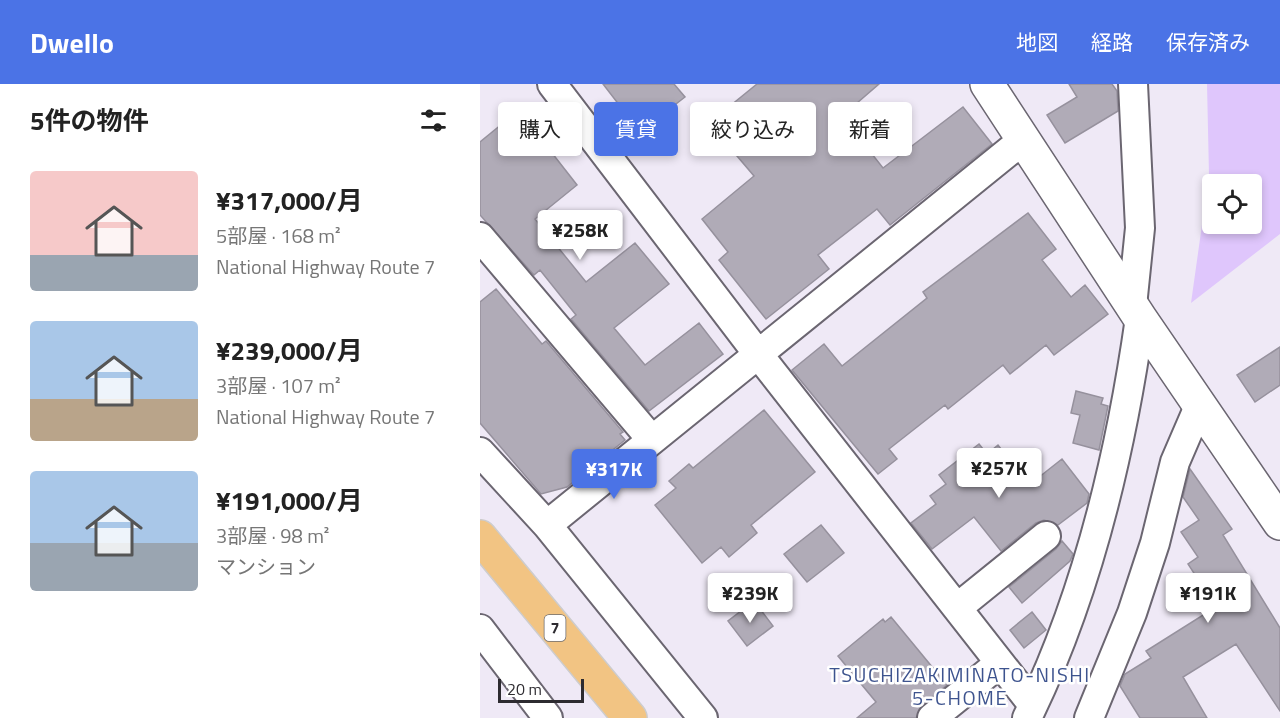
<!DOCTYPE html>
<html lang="ja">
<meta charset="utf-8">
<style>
:root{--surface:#fff;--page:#f6f6f6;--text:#222;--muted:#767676;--accent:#4b73e6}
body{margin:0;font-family:"Titillium Web","Noto Sans JP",sans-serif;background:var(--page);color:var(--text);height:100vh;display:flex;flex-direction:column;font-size:22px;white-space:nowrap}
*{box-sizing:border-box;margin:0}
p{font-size:20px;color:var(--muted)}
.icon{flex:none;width:33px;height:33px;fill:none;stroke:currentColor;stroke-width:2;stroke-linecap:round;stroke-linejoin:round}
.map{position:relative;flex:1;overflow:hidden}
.sheet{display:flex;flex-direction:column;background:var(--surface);width:480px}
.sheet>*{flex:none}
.guide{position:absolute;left:18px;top:18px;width:570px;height:54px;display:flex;gap:12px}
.fabs{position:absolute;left:722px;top:90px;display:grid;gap:12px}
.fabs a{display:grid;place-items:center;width:60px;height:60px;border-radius:6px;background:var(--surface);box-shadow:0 3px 9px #0003;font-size:30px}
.scale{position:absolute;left:18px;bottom:15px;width:86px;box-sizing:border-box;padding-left:6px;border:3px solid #2d2b30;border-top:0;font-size:16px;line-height:21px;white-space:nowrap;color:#2d2b30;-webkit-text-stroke:4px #fff;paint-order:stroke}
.price{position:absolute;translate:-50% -51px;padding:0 14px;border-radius:6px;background:#fff;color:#222;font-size:20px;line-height:39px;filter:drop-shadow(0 2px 3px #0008)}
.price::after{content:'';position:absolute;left:50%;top:36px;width:18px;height:14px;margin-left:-9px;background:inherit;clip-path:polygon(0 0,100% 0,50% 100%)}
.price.current{background:var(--accent);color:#fff}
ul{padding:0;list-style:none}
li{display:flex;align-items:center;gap:18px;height:150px;padding:0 30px}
li span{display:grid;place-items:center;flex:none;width:168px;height:120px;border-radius:6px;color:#555}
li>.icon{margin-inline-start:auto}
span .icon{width:72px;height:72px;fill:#fffc;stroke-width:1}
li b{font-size:26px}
h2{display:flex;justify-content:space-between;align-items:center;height:72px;padding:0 30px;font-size:26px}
.chip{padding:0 21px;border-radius:6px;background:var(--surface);box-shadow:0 3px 9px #0003;font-size:21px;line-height:54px}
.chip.current{background:var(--accent);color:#fff}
header{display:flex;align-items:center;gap:36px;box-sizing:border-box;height:84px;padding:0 30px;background:var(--accent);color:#fff}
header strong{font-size:28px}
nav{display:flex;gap:33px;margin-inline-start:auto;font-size:21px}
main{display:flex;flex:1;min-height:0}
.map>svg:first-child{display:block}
.green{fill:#dfc6fc;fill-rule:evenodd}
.building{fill:#b0abb7;stroke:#96919d;stroke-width:1.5}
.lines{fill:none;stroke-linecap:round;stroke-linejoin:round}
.minor-casing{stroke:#6b6671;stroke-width:32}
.tertiary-casing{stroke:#6b6671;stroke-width:36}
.trunk-casing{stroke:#cdcccd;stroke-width:36}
.minor{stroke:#fff;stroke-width:28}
.tertiary{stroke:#fff;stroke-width:33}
.trunk{stroke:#f2c483;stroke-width:33}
.labels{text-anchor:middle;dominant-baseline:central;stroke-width:5;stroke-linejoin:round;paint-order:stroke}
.shield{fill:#fff;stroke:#6c6b6e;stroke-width:1.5}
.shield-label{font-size:16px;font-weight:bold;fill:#2d2b30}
.neighbourhood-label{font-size:20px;letter-spacing:1.5px;fill:#3d538e;stroke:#fff}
</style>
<header>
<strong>Dwello</strong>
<nav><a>地図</a><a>経路</a><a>保存済み</a></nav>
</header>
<main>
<section class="sheet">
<h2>5件の物件<svg class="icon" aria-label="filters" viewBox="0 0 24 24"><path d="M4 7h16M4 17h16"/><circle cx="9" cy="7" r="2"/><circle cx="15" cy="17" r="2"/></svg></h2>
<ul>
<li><span style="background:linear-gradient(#f6c9c9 70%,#9aa5b1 0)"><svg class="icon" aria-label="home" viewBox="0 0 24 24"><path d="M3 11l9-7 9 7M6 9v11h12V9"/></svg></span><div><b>¥317,000/月</b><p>5部屋 · 168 m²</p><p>National Highway Route 7</p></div></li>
<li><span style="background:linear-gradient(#a9c7e8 65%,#b9a48a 0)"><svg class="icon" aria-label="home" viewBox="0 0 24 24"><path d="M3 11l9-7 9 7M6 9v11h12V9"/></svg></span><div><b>¥239,000/月</b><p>3部屋 · 107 m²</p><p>National Highway Route 7</p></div></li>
<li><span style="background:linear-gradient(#a9c7e8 60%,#9aa5b1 0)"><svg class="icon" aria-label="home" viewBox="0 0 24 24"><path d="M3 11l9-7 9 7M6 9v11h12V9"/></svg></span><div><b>¥191,000/月</b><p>3部屋 · 98 m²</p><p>マンション</p></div></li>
</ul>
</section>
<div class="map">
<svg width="800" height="634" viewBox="0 0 800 634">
<rect width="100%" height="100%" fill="#efe9f6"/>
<path class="green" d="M727 0H800V150L711 219 729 91ZM732 100H771V140H732Z"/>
<path class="building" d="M123 0H194L205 13 160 48Z
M277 0H399L362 32 403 84 483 23 512 60 410 141 397 125 338 171 349 185 286 235 239 176 248 168 222 135 274 92 229 39Z
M589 0H632L637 7 638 27 585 59 567 31 597 13Z
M39 26 49 39 56 33 72 54 65 60 97 101 55 135 106 198 155 159 189 200 134 244 165 281 219 239 243 270 169 327 91 235 96 231 60 186 54 191 0 131V58Z
M548 129 576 165 562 176 591 213 605 201 628 230 574 271 566 261 530 290 523 281 468 325 465 321 409 365 417 375 398 390 312 286 344 260 362 282 447 214 443 208Z
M16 205 62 260 66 257 143 348 140 350 145 356 87 403 61 410 0 339V218Z
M800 263V301L775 318 757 291Z
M596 307 623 314 621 320 628 322 619 366 593 359 600 331 591 329Z
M284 326 335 388 271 441 277 449 249 473 241 463 222 479 175 421 196 404 189 397 209 380 213 384Z
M499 360 507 370 518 361 549 401 582 375 609 410 607 419 578 441 564 436 556 439 521 467 494 433 452 465 431 439 456 420 450 412 466 400 459 391Z
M710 385 752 445 743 451 800 544V627L756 560 703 593 727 634H660L640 602 645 590 671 574 666 567 736 523 708 480 718 473 701 448 719 436 703 413Z
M341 441 364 469 327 498 304 470Z
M582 457 593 470 590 477 542 519 529 503 576 465Z
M274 517 293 542 267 562 248 537Z
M552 528 566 546 544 564 530 546Z
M411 533 467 601 442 621 436 634H377L396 618 358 572 403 535 405 538Z"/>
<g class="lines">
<g class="minor-casing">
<path id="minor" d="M72 0 278 270 553 621
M0 153 172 356
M652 222 660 144 653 0
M0 368 67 441 223 634
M67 441 543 56
M477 524 566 452
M0 545 68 634
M452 634 520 579
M547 634C607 512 641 368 660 234
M609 634 652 529 675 459 695 378 720 320"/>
</g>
<g class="tertiary-casing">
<path id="tertiary" d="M507 0 660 234 800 439"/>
</g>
<g class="trunk-casing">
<path id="trunk" d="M0 453 150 634"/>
</g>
<use href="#minor" class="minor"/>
<use href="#tertiary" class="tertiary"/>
<use href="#trunk" class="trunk"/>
</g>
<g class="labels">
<rect class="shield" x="64.5" y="531" width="21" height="26" rx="4.5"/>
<g class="shield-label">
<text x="75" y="544">7</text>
</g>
<g class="neighbourhood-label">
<text x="480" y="590">TSUCHIZAKIMINATO-NISHI<tspan x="480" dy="23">5-CHOME</tspan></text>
</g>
</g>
</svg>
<div class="fabs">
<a><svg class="icon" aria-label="locate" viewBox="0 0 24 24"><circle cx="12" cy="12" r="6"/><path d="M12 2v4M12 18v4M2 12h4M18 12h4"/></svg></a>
</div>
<div class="scale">20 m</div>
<b class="price" style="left:100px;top:177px">¥258K</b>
<b class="price" style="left:519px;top:415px">¥257K</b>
<b class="price current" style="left:134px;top:416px">¥317K</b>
<b class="price" style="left:270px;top:540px">¥239K</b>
<b class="price" style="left:728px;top:540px">¥191K</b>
<div class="guide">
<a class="chip">購入</a>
<a class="chip current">賃貸</a>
<a class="chip">絞り込み</a>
<a class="chip">新着</a>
</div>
</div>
</main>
